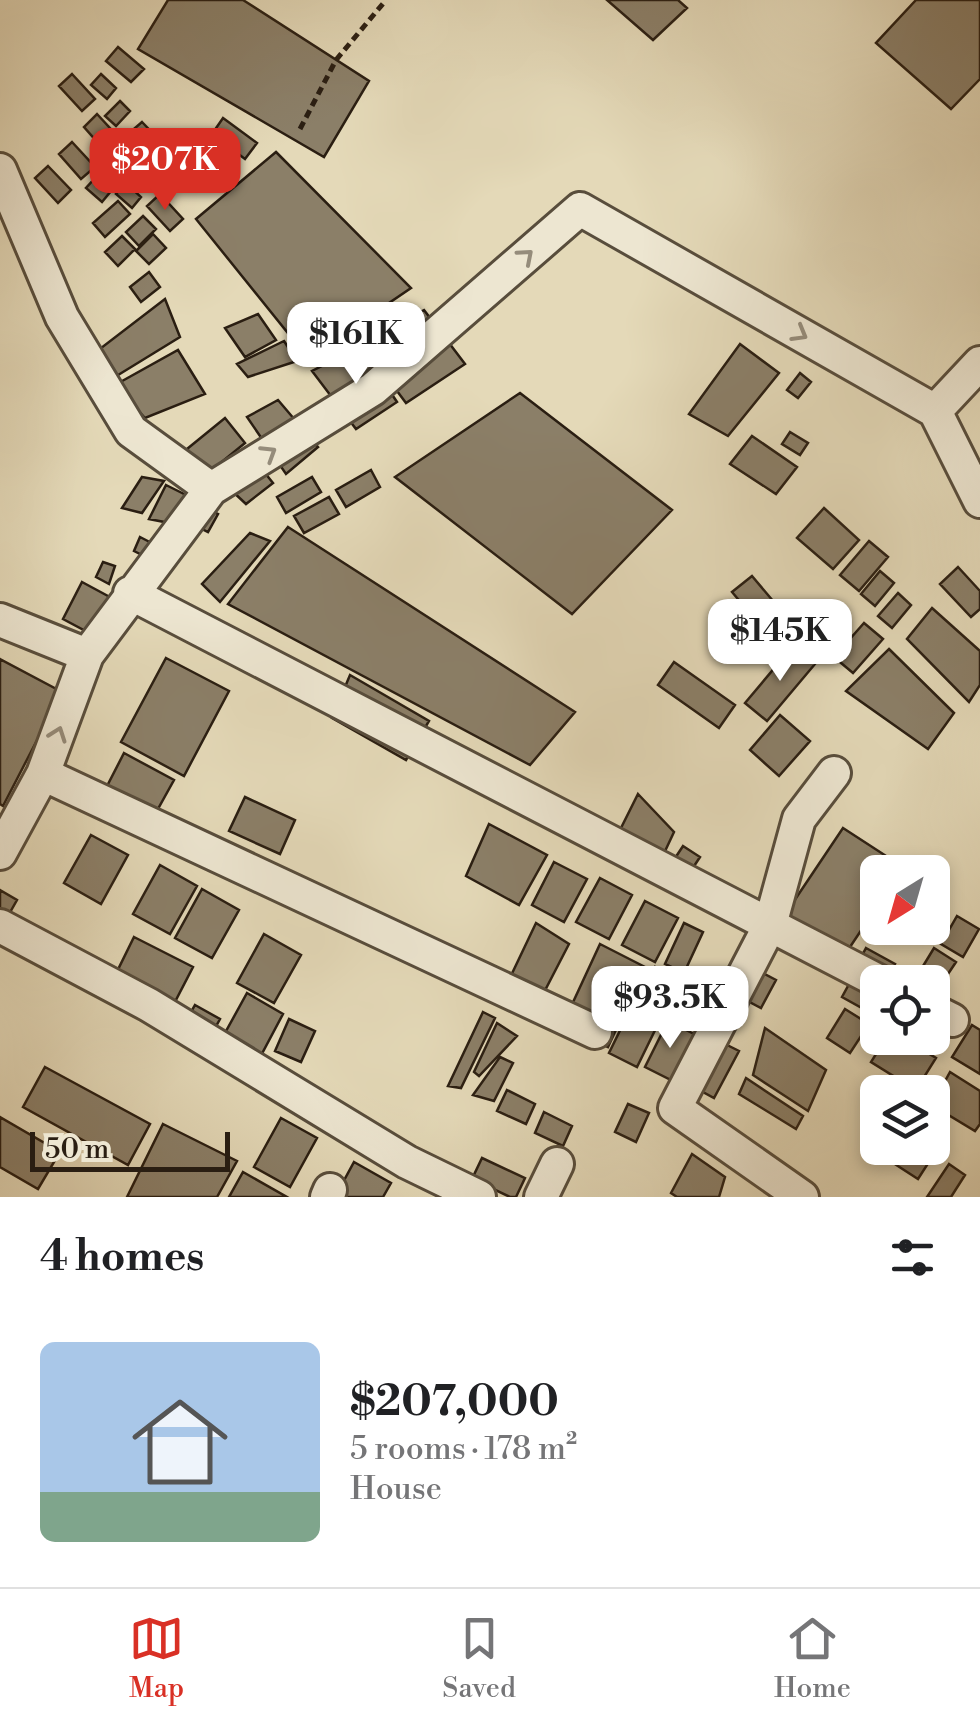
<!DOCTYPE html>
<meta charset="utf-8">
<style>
:root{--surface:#fff;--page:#f6f6f6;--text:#202124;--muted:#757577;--line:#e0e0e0;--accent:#d93025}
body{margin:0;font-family:"Libre Bodoni",serif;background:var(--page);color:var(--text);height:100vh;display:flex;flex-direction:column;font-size:38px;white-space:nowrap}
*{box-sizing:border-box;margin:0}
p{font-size:32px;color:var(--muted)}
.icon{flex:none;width:55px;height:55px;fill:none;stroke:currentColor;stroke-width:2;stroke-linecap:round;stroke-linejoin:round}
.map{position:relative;height:1197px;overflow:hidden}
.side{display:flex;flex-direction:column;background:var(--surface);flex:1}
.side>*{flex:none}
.needle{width:65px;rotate:217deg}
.buttons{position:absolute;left:860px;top:855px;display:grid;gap:20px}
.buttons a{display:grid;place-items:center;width:90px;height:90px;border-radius:15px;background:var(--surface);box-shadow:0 5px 15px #0003;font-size:50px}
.scale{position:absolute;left:30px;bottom:25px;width:200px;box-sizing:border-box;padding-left:10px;border:5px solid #2a1e12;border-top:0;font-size:28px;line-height:35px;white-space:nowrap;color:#2a1e12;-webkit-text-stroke:8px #ede6d1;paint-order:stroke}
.price{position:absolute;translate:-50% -85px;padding:0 22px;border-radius:20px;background:#fff;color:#222;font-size:32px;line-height:65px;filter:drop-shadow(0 2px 5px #0008)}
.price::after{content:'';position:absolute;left:50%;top:60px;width:30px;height:22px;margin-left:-15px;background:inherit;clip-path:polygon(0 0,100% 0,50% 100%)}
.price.active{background:var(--accent);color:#fff}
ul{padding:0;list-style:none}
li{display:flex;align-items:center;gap:30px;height:250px;padding:0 40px}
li+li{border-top:2px solid var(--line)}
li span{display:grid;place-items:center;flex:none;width:280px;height:200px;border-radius:15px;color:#555}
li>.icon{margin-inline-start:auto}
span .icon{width:120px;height:120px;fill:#fffc;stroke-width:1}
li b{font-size:42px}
h2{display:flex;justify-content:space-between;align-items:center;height:120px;padding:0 40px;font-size:42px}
.menu{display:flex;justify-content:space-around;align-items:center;height:140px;border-top:2px solid var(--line);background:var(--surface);font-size:28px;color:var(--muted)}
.menu a{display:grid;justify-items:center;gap:5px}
.menu .active{color:var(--accent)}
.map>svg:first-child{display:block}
.building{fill:#8b7f68;stroke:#2a1e12;stroke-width:2.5}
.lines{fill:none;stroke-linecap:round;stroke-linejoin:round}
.minor-casing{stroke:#584d3c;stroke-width:38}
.path{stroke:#2a1e12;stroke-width:5;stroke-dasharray:8 5;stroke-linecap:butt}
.minor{stroke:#ede6d1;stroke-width:32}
.oneway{stroke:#958c7b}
</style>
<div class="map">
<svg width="980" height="1197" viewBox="0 0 980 1197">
<rect width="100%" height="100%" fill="#e4d9b8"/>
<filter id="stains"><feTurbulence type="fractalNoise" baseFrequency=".002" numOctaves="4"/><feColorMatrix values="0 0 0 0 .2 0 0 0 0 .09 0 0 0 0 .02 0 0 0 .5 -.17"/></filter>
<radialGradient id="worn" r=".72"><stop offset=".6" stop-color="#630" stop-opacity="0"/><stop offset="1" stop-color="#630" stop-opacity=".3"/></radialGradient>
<path class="building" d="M168 0H243L369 81 324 157 138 49Z
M607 0H678L687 8 653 40Z
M916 0H980V79L951 109 876 43Z
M118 47 144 69 131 82 106 61Z
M72 74 95 99 82 111 59 86Z
M101 74 116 88 107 99 91 85Z
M120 101 130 111 116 126 105 116Z
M97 114 120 139 106 152 84 127Z
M223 118 257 143 245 159 212 134Z
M142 122 165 146 152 159 128 134Z
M180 137 205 159 193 173 168 151Z
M72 142 95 167 81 179 59 154Z
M276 152 411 288 308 358 196 219Z
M48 166 71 190 58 203 35 178Z
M96 177 111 191 102 202 86 188Z
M126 183 141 197 132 208 116 194Z
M160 194 183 219 170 231 147 206Z
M118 201 130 214 105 237 93 223Z
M143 216 156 229 139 246 126 232Z
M153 234 166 248 149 264 136 251Z
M122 236 135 249 118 266 105 252Z
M149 272 160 287 141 302 130 287Z
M165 299 180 337 110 380 88 358Z
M424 310 465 364 406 403 362 344Z
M258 314 276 340 245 357 225 328Z
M284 341 297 361 248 377 237 364Z
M740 344 779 373 728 436 689 414Z
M360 347 397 402 356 429 312 371Z
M178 350 205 394 145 418 115 385Z
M800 373 811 382 798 398 787 390Z
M520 393 672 510 572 614 395 477Z
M278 400 318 447 286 474 247 417Z
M225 418 245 443 207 474 187 449Z
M790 432 808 443 800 455 782 444Z
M752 436 797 467 776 494 730 464Z
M245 448 273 483 246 504 215 475Z
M371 470 380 487 346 507 336 490Z
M142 477 164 481 142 513 122 508Z
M312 477 321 492 286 513 277 497Z
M166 485 194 499 180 525 149 519Z
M329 497 339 514 304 533 294 516Z
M204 507 218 514 208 532 194 525Z
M824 508 859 540 833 569 797 538Z
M288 527 575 712 530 765 228 604Z
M250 533 270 541 220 602 202 584Z
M140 537 167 551 160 564 134 551Z
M869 541 888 557 859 591 840 575Z
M103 562 115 566 109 584 96 577Z
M958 567 980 591V609L971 617 940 584Z
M880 571 894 583 875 606 861 594Z
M752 576 795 627 775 643 732 592Z
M82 582 132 609 112 645 63 619Z
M898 593 911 605 892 628 878 616Z
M932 608 980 651V685L969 702 907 639Z
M864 623 883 639 853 673 834 657Z
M793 646 815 664 767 721 745 703Z
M889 649 954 713 928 749 846 691Z
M166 658 229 691 184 776 121 742Z
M0 659 62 692 3 806 0 804Z
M674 662 735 705 719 728 658 685Z
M350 675 429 721 406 760 332 718Z
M780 715 810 741 779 776 750 750Z
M124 753 174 780 154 816 105 790Z
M638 794 674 832 651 881 607 856Z
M245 797 295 820 280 854 229 831Z
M489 824 547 855 519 905 466 876Z
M843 828 903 867 899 872H878V905L846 953 786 913Z
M91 835 128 855 101 904 64 883Z
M683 846 700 857 677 892 660 881Z
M554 862 587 879 564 922 532 905Z
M160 865 197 886 170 934 133 914Z
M600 878 632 895 609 939 576 922Z
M202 889 239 910 212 958 175 938Z
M0 890 17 900 0 930Z
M645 901 678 918 655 962 622 945Z
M957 916 979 929 963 957 941 944Z
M536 923 569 944 540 1000 507 984Z
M684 923 703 932 684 973 665 964Z
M264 934 301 955 274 1003 237 983Z
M134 937 193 967 162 1027 104 998Z
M600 944 645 967 608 1047 562 1026Z
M866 948 895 964 885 982 856 967Z
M934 948 956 962 938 989 932 982 917 976Z
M655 967 680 979 666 1011 640 999Z
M757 970 776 980 761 1008 742 998Z
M693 973 712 982 693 1023 674 1014Z
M854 975 878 989V1017L842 997Z
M716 982 736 991 717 1032 697 1023Z
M247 993 283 1014 257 1063 220 1042Z
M195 1005 220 1019 203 1050 178 1035Z
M632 1006 660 1020 637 1067 609 1053Z
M845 1009 869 1024 850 1053 827 1038Z
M483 1012 495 1018 461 1088 448 1086Z
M289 1019 315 1031 301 1062 275 1051Z
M668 1021 696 1035 673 1081 645 1067Z
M497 1023 517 1036 479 1076 474 1072Z
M972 1025 980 1030V1074L952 1057Z
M765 1028 826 1070 808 1111 753 1075Z
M705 1034 739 1051 714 1098 681 1080Z
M886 1038H903L936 1058 916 1090 871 1062Z
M909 1038H932L927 1047Z
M500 1057 513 1063 494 1101 473 1095Z
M45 1067 150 1124 128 1165 23 1107Z
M950 1072 980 1091V1124L975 1131 932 1105Z
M746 1078 803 1116 796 1129 739 1094Z
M507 1090 535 1104 526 1124 497 1111Z
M628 1104 649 1113 636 1142 615 1132Z
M544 1112 572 1126 563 1146 535 1133Z
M0 1117 60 1152 38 1189 0 1167Z
M281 1118 317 1138 290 1187 254 1167Z
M163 1124 237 1161 217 1197H127Z
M932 1130 945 1137 918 1179 887 1159 895 1148H932Z
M692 1154 725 1177 719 1197H677L671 1193Z
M482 1158 525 1178 516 1197H510L472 1179Z
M354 1162 391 1183 383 1197H335Z
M949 1164 965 1175 951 1197H927Z
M243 1172 287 1197H229Z"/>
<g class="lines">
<g class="minor-casing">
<path id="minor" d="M0 170 62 317 131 431 211 489
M935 411 980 501
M130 593 880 982
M0 620 87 655
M43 774 595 1032
M0 853 43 774 87 655 211 489 373 389 580 209 935 411 980 363
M0 926 149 1005 407 1162 479 1197
M932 1010 952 1020
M327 1197 330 1190
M541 1197 557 1164
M802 1197 675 1108 770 925 799 819 834 773"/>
</g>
<path class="path" d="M300 129 336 60 386 0"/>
<use href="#minor" class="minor"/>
</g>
<defs><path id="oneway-chevron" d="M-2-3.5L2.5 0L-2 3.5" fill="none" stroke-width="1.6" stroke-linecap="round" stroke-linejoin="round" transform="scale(2.5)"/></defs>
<g class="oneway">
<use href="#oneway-chevron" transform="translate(526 256) rotate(-41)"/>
<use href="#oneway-chevron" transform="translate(800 334) rotate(30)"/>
<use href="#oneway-chevron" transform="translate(269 453) rotate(-32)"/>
<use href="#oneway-chevron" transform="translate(58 734) rotate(-70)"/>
</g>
<rect width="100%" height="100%" filter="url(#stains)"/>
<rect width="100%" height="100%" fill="url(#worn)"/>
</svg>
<div class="buttons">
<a><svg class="needle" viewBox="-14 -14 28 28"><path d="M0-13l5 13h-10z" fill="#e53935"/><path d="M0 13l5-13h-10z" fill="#757577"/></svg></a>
<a><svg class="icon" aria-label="locate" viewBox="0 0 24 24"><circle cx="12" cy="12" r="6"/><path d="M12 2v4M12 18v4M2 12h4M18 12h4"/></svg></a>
<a><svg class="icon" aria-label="layers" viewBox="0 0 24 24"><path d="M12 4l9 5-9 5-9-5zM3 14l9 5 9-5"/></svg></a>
</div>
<div class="scale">50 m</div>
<b class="price active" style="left:165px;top:213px">$207K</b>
<b class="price" style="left:356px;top:387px">$161K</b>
<b class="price" style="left:780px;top:684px">$145K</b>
<b class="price" style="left:670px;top:1051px">$93.5K</b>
</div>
<section class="side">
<h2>4 homes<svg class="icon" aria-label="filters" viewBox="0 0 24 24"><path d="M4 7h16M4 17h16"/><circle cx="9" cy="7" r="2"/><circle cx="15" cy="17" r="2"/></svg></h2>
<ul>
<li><span style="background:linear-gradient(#a9c7e8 75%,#7fa58c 0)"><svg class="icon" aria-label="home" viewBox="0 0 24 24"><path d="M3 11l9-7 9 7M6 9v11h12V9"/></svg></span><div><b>$207,000</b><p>5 rooms · 178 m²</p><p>House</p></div></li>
</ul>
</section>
<nav class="menu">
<a class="active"><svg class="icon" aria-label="map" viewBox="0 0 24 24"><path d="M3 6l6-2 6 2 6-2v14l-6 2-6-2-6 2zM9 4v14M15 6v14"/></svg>Map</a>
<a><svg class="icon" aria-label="saved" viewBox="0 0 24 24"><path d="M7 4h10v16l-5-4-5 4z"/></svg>Saved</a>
<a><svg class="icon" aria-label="home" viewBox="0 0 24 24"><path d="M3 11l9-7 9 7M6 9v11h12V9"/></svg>Home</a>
</nav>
